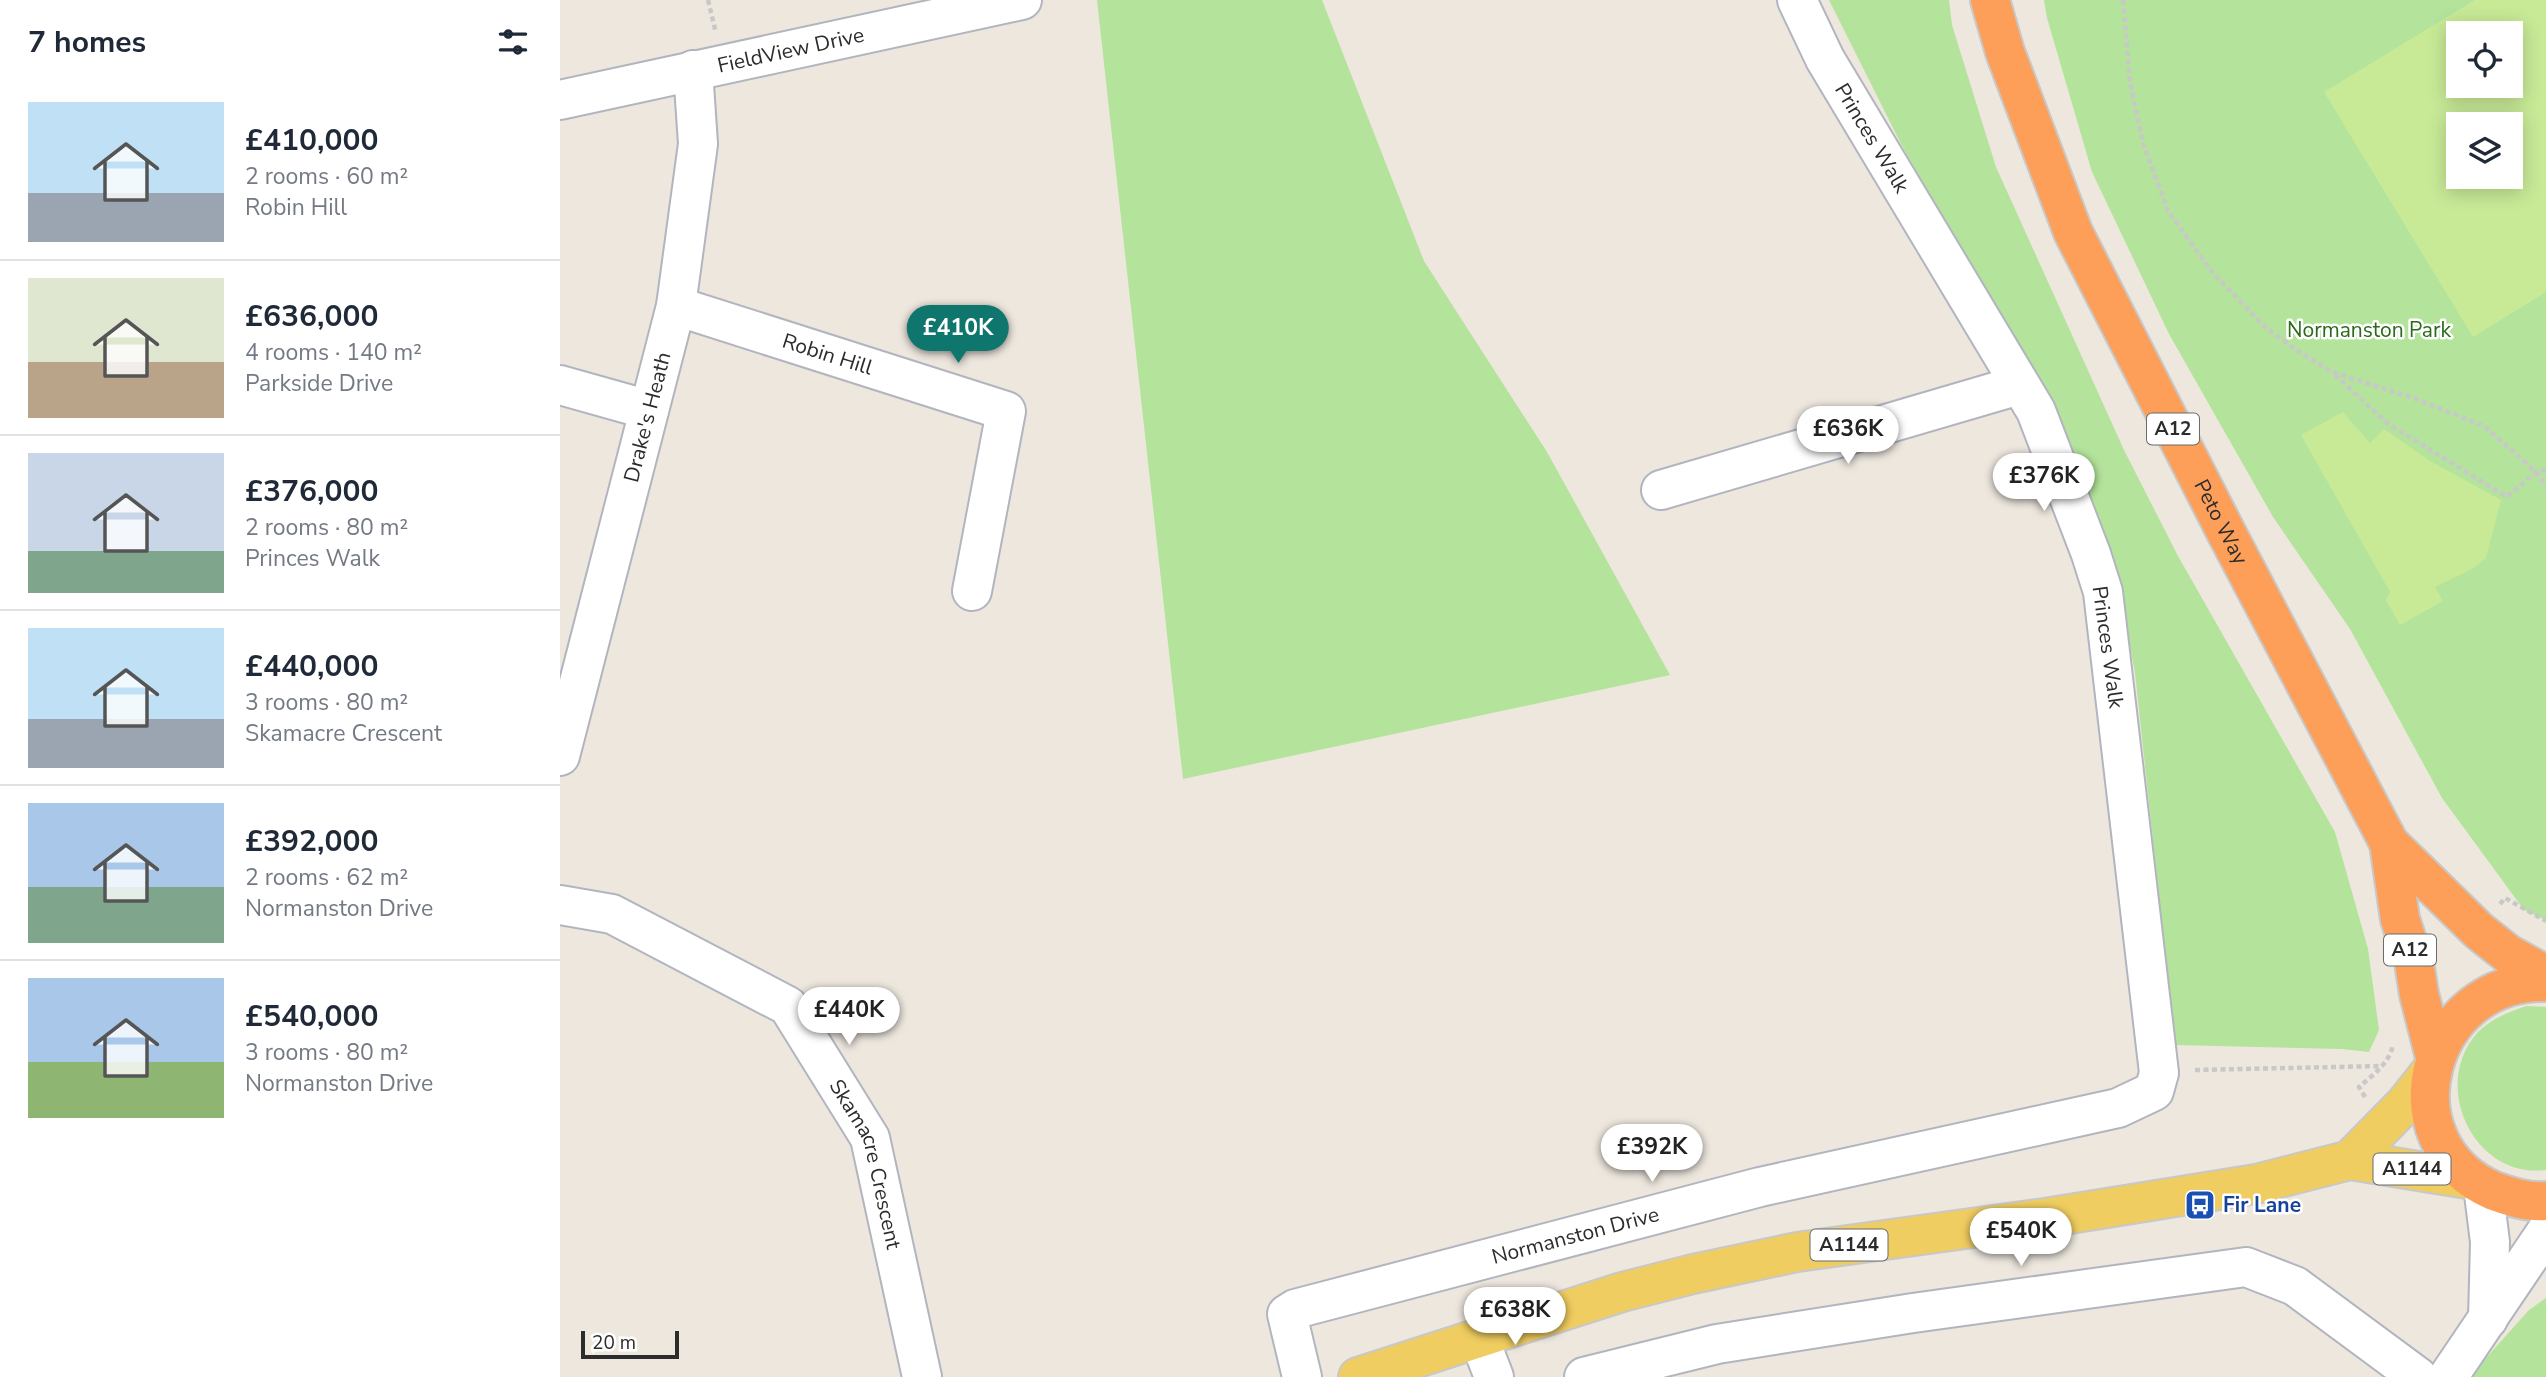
<!DOCTYPE html>
<meta charset="utf-8">
<style>
:root{--surface:#fff;--page:#f6f6f7;--text:#1f2937;--muted:#747a83;--line:#e0e1e3;--accent:#0f766e}
body{margin:0;font-family:"Nunito Sans",sans-serif;background:var(--page);color:var(--text);height:100vh;display:flex;flex-direction:column;font-size:26px;white-space:nowrap}
*{box-sizing:border-box;margin:0}
p{font-size:23px;color:var(--muted)}
.icon{flex:none;width:38px;height:38px;fill:none;stroke:currentColor;stroke-width:2;stroke-linecap:round;stroke-linejoin:round}
.map{position:relative;flex:1;overflow:hidden}
.details{display:flex;flex-direction:column;background:var(--surface);width:560px}
.details>*{flex:none}
.fabs{position:absolute;left:1886px;top:21px;display:grid;gap:14px}
.fabs a{display:grid;place-items:center;width:77px;height:77px;border-radius:0px;background:var(--surface);box-shadow:0 4px 18px #0003;font-size:35px}
.scale{position:absolute;left:21px;bottom:18px;width:98px;box-sizing:border-box;padding-left:7px;border:4px solid #2c2c2c;border-top:0;font-size:19px;line-height:24px;white-space:nowrap;color:#2c2c2c;-webkit-text-stroke:5px #fff;paint-order:stroke}
.price{position:absolute;translate:-50% -60px;padding:0 16px;border-radius:24px;background:#fff;color:#222;font-size:23px;line-height:46px;filter:drop-shadow(0 2px 4px #0008)}
.price::after{content:'';position:absolute;left:50%;top:42px;width:21px;height:16px;margin-left:-10px;background:inherit;clip-path:polygon(0 0,100% 0,50% 100%)}
.price.active{background:var(--accent);color:#fff}
ul{padding:0;list-style:none}
li{display:flex;align-items:center;gap:21px;height:175px;padding:0 28px}
li+li{border-top:2px solid var(--line)}
li span{display:grid;place-items:center;flex:none;width:196px;height:140px;border-radius:0px;color:#555}
li>.icon{margin-inline-start:auto}
span .icon{width:84px;height:84px;fill:#fffc;stroke-width:1}
li b{font-size:30px}
h2{display:flex;justify-content:space-between;align-items:center;height:84px;padding:0 28px;font-size:30px}
main{display:flex;flex:1;min-height:0}
.map>svg:first-child{display:block}
.green{fill:#b4e39b;fill-rule:evenodd}
.pitch{fill:#c8ea97;fill-rule:evenodd}
.lines{fill:none;stroke-linecap:round;stroke-linejoin:round}
.minor-casing{stroke:#b2b5bf;stroke-width:42}
.major-casing{stroke:#c8c8c8;stroke-width:42}
.highway-casing{stroke:#c8c8c8;stroke-width:42}
.path{stroke:#c8c8c8;stroke-width:4.5;stroke-dasharray:5 3.5;stroke-linecap:butt}
.minor{stroke:#fff;stroke-width:38}
.major{stroke:#f0cd60;stroke-width:38}
.highway{stroke:#fd9f59;stroke-width:38}
.labels{text-anchor:middle;dominant-baseline:central;stroke-width:5;stroke-linejoin:round;paint-order:stroke}
.shield{fill:#fff;stroke:#6b6b6b;stroke-width:2}
.shield-label{font-size:19px;font-weight:bold;fill:#2c2c2c}
.street-label{font-size:21px;fill:#2c2c2c;stroke:#fff}
.park-label{font-size:21px;fill:#2c691b;stroke:#fff}
.transit-label{font-size:21px;font-weight:bold;fill:#164399;stroke:#fff;text-anchor:start}
</style>
<main>
<section class="details">
<h2>7 homes<svg class="icon" aria-label="filters" viewBox="0 0 24 24"><path d="M4 7h16M4 17h16"/><circle cx="9" cy="7" r="2"/><circle cx="15" cy="17" r="2"/></svg></h2>
<ul>
<li><span style="background:linear-gradient(#bfe0f5 65%,#9aa5b1 0)"><svg class="icon" aria-label="home" viewBox="0 0 24 24"><path d="M3 11l9-7 9 7M6 9v11h12V9"/></svg></span><div><b>£410,000</b><p>2 rooms · 60 m²</p><p>Robin Hill</p></div></li>
<li><span style="background:linear-gradient(#dfe7d0 60%,#b9a48a 0)"><svg class="icon" aria-label="home" viewBox="0 0 24 24"><path d="M3 11l9-7 9 7M6 9v11h12V9"/></svg></span><div><b>£636,000</b><p>4 rooms · 140 m²</p><p>Parkside Drive</p></div></li>
<li><span style="background:linear-gradient(#c9d6e8 70%,#7fa58c 0)"><svg class="icon" aria-label="home" viewBox="0 0 24 24"><path d="M3 11l9-7 9 7M6 9v11h12V9"/></svg></span><div><b>£376,000</b><p>2 rooms · 80 m²</p><p>Princes Walk</p></div></li>
<li><span style="background:linear-gradient(#bfe0f5 65%,#9aa5b1 0)"><svg class="icon" aria-label="home" viewBox="0 0 24 24"><path d="M3 11l9-7 9 7M6 9v11h12V9"/></svg></span><div><b>£440,000</b><p>3 rooms · 80 m²</p><p>Skamacre Crescent</p></div></li>
<li><span style="background:linear-gradient(#a9c7e8 60%,#7fa58c 0)"><svg class="icon" aria-label="home" viewBox="0 0 24 24"><path d="M3 11l9-7 9 7M6 9v11h12V9"/></svg></span><div><b>£392,000</b><p>2 rooms · 62 m²</p><p>Normanston Drive</p></div></li>
<li><span style="background:linear-gradient(#a9c7e8 60%,#8fb573 0)"><svg class="icon" aria-label="home" viewBox="0 0 24 24"><path d="M3 11l9-7 9 7M6 9v11h12V9"/></svg></span><div><b>£540,000</b><p>3 rooms · 80 m²</p><p>Normanston Drive</p></div></li>
</ul>
</section>
<div class="map">
<svg width="1986" height="1377" viewBox="0 0 1986 1377">
<rect width="100%" height="100%" fill="#ede7de"/>
<path class="green" d="M537 0H762L864 261 987 452 1110 675 623 779Z
M1269 0H1389L1392 25 1436 167 1564 450 1618 556 1775 832 1808 949 1819 1030 1809 1052 1782 1049 1615 1045 1575 673 1561 596 1484 401 1341 144Z
M1484 0H1986V920L1964 910 1882 798 1790 629 1713 517 1609 334 1532 172 1487 18ZM1899 33H1951V86H1899ZM1899 124H1951V177H1899Z
M1966 1006 1986 1007V1170C1913 1179 1869 1083 1919 1031 1933 1018 1949 1012 1966 1006Z
M1986 1298V1377H1909L1969 1310Z"/>
<path class="pitch" d="M1915 0H1986V292L1913 337 1764 92ZM1899 33H1951V86H1899ZM1899 124H1951V177H1899Z
M1783 412 1810 443 1824 429 1870 461 1941 500 1926 558 1914 568 1875 587 1883 601 1840 625 1826 600 1830 592 1741 435Z"/>
<g class="lines">
<g class="minor-casing">
<g id="minor">
<path id="s1" d="M0 100 462 0"/>
<path id="s2" d="M116 306 446 411 412 591"/>
<path d="M0 385 89 410"/>
<path d="M1101 490 1459 385"/>
<path id="s3" d="M0 756 116 306 138 144 133 70"/>
<path id="s4" d="M0 905 52 914 228 1006 310 1138 362 1377"/>
<path d="M1923 1186 1930 1242 1928 1319"/>
<path d="M919 1338 934 1377"/>
<path id="s5" d="M742 1377 727 1314 735 1309 1200 1187 1558 1108 1594 1091 1599 1073 1543 592 1531 554 1476 411 1265 59 1237 0"/>
<path d="M1024 1377 1157 1344 1353 1313 1686 1267 1735 1286 1858 1377"/>
<path d="M1888 1377 1986 1232"/>
</g>
</g>
<g class="major-casing">
<path id="major" d="M1790 1160 1845 1104 1872 1070
M798 1377 1062 1292 1133 1274 1237 1252 1485 1218 1696 1184 1790 1160 1914 1180"/>
</g>
<g class="highway-casing">
<g id="highway">
<path id="s6" d="M1430 0 1445 52 1513 232 1666 532 1829 843 1919 931 1948 954 1986 975"/>
<path d="M1829 843 1840 919 1854 962 1859 994 1875 1057"/>
<path d="M1986 982C1865 979 1824 1144 1934 1191 1950 1197 1969 1203 1986 1201"/>
</g>
</g>
<path class="path" d="M148 0 156 33
M1563 0 1570 82 1583 143 1608 211 1653 273 1704 326 1736 350 1772 372 1853 398 1924 426 1976 472 1986 486
M1775 375 1827 423 1947 497 1976 472 1986 470
M1940 904 1945 898 1986 921
M1635 1070 1822 1066
M1805 1097 1799 1087C1813 1075 1830 1063 1833 1044"/>
<use href="#minor" class="minor"/>
<use href="#major" class="major"/>
<use href="#highway" class="highway"/>
</g>
<defs>
<g id="bus-square" transform="scale(1.575)"><rect x="-9" y="-9" width="18" height="18" rx="4" fill="#1a4fb4" stroke="#fff"/><path d="M-5-6H5V4H4V6H2V4H-2V6H-4V4H-5ZM-3.5-4V0h7V-4ZM-3.5 1.2v1.5H-2V1.2ZM2 1.2v1.5H3.5V1.2Z" fill="#fff"/></g>
</defs>
<g fill-rule="evenodd">
<use href="#bus-square" x="1640" y="1205"/>
</g>
<g class="labels">
<g class="shield">
<rect x="1587" y="413.5" width="52" height="31" rx="5"/>
<rect x="1824" y="934.5" width="52" height="31" rx="5"/>
<rect x="1813.5" y="1153.5" width="77" height="31" rx="5"/>
<rect x="1250.5" y="1229.5" width="77" height="31" rx="5"/>
</g>
<g class="shield-label">
<text x="1613" y="429">A12</text>
<text x="1850" y="950">A12</text>
<text x="1852" y="1169">A1144</text>
<text x="1289" y="1245">A1144</text>
</g>
<g class="street-label">
<text stroke="none"><textPath href="#s1" startOffset="236">FieldView Drive</textPath></text>
<text transform="translate(1312 138) rotate(59)">Princes Walk</text>
<text stroke="none"><textPath href="#s2" startOffset="159">Robin Hill</textPath></text>
<text stroke="none"><textPath href="#s3" startOffset="350">Drake's Heath</textPath></text>
<text stroke="none"><textPath href="#s6" startOffset="572">Peto Way</textPath></text>
<text transform="translate(1548 647) rotate(82)">Princes Walk</text>
<text stroke="none"><textPath href="#s4" startOffset="430">Skamacre Crescent</textPath></text>
<text stroke="none"><textPath href="#s5" startOffset="364">Normanston Drive</textPath></text>
</g>
<g class="park-label">
<text x="1809" y="330">Normanston Park</text>
</g>
<g class="transit-label">
<text x="1663" y="1205">Fir Lane</text>
</g>
</g>
</svg>
<div class="fabs">
<a><svg class="icon" aria-label="locate" viewBox="0 0 24 24"><circle cx="12" cy="12" r="6"/><path d="M12 2v4M12 18v4M2 12h4M18 12h4"/></svg></a>
<a><svg class="icon" aria-label="layers" viewBox="0 0 24 24"><path d="M12 4l9 5-9 5-9-5zM3 14l9 5 9-5"/></svg></a>
</div>
<div class="scale">20 m</div>
<b class="price active" style="left:398px;top:365px">£410K</b>
<b class="price" style="left:1288px;top:466px">£636K</b>
<b class="price" style="left:1484px;top:513px">£376K</b>
<b class="price" style="left:289px;top:1047px">£440K</b>
<b class="price" style="left:1092px;top:1184px">£392K</b>
<b class="price" style="left:1461px;top:1268px">£540K</b>
<b class="price" style="left:955px;top:1347px">£638K</b>
</div>
</main>
